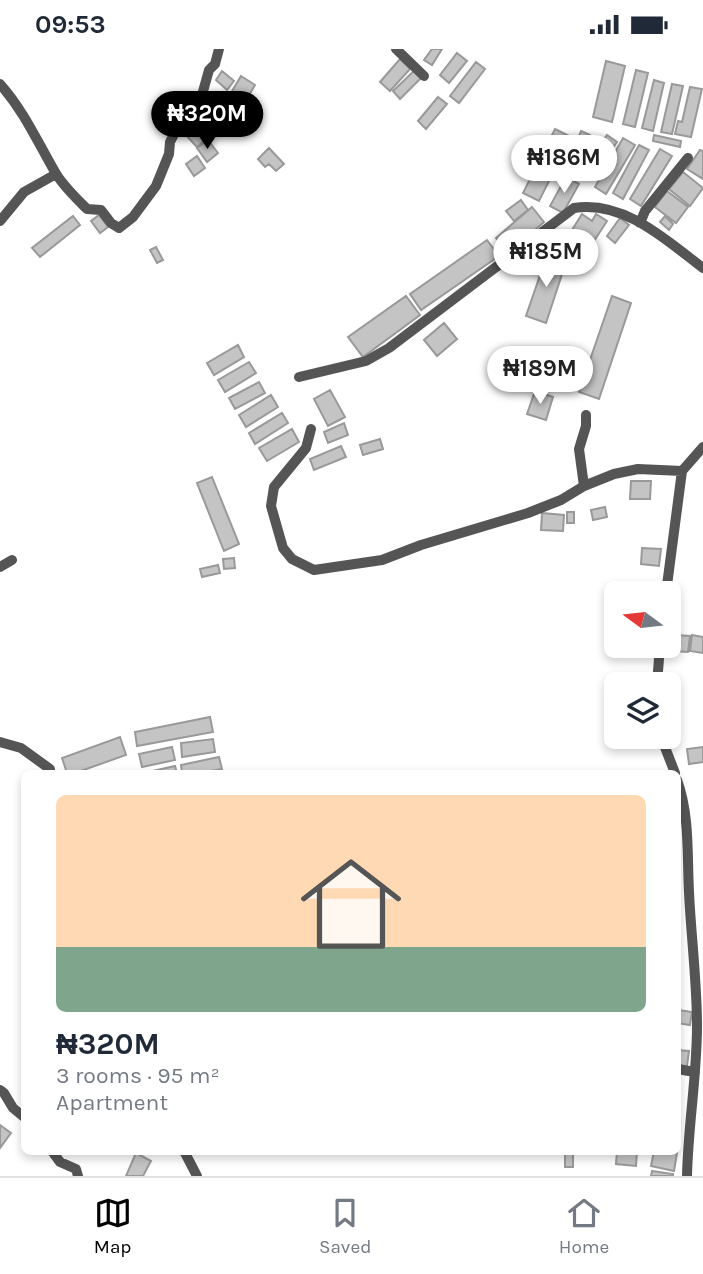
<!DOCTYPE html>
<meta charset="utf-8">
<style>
:root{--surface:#fff;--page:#f6f6f7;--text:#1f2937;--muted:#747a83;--line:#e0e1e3;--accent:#000}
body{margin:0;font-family:Karla,sans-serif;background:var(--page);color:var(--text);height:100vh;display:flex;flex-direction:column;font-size:26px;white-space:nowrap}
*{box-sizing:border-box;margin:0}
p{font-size:23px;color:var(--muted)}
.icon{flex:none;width:38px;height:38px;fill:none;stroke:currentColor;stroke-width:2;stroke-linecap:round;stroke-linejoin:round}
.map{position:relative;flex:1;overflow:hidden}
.panel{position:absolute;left:21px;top:721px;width:660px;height:385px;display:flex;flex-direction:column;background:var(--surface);border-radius:10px;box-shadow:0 4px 10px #0003}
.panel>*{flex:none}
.needle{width:46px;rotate:285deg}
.tools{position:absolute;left:604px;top:532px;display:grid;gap:14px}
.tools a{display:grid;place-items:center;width:77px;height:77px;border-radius:10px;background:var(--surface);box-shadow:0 4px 10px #0003;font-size:35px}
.price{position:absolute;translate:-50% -60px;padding:0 16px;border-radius:24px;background:#fff;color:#222;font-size:23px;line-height:46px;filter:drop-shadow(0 2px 4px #0008)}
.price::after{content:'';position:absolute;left:50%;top:42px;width:21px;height:16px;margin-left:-10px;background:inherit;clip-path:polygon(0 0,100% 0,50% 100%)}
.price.on{background:var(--accent);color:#fff}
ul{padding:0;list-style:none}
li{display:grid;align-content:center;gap:14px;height:371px;padding:0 35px}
li span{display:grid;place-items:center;height:217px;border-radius:10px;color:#555}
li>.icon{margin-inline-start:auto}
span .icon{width:126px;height:126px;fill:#fffc;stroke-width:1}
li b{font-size:30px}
.status{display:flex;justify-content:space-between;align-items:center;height:49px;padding:0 35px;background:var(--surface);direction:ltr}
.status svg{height:19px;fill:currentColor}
.dock{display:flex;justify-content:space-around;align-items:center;height:98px;border-top:2px solid var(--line);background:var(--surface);font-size:19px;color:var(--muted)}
.dock a{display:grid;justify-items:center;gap:4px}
.dock .on{color:var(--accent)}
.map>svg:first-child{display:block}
.building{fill:#c4c4c4;stroke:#999;stroke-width:2}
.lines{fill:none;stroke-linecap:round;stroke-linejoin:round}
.minor{stroke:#555;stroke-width:10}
</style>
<div class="status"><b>09:53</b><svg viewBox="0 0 49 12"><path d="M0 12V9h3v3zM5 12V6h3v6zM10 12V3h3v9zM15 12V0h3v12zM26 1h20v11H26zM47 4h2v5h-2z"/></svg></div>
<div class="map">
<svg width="703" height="1127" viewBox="0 0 703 1127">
<rect width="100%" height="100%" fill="#fff"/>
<path class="building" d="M432 0H442L432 16 424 11Z
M457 4 467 12 449 34 440 26Z
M400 10 410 20 390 42 380 33Z
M606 12 625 17 612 73 593 68Z
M476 13 485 20 459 54 450 47Z
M416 20 423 27 400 50 393 42Z
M636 21 648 24 635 78 623 75Z
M222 22 234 32 227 41 216 31Z
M241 27 255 36 242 58 228 49Z
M654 31 664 34 653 82 642 79Z
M672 35 683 37 672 85 661 83Z
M690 38 702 40 691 88 675 85 678 72 682 73Z
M438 48 447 55 426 80 418 72Z
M208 63 221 77 197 98 184 84Z
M555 80 571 88 539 152 523 144Z
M581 82 590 86 577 118 568 114Z
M607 86 617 93 593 126 584 119Z
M654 86 681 92 680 98 653 92Z
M623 89 635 96 606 145 595 138Z
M208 91 218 104 207 113 197 99Z
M639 96 649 101 623 150 613 144Z
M269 99 284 115 276 122 269 115 265 118 258 110Z
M660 100 672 107 641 157 630 150Z
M700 101 703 102V130L687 120Z
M197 107 205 119 194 127 186 115Z
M683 123 703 139 690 157 669 140Z
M566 128 579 135 563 164 550 157Z
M667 142 688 158 676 174 655 158Z
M521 151 528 161 514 172 506 162Z
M532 158 544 173 509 203 496 189Z
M582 165 592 172 596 165 607 172 592 195 572 181Z
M99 166 108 178 100 184 91 172Z
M73 167 80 176 40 208 32 199Z
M665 167 673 175 669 181 660 173Z
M620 169 629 176 615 194 607 187Z
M560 185 572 188 565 210 554 207Z
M487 191 499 207 421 261 410 245Z
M156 198 163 211 157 214 150 201Z
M547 206 566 213 546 274 526 267Z
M406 247 420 266 363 308 348 288Z
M612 247 631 254 599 350 579 343Z
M444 274 457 290 437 307 424 291Z
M238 296 244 308 214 326 207 314Z
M249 313 256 324 225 343 218 331Z
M259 333 265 344 235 360 229 349Z
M330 341 345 368 328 377 314 350Z
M535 342 553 348 546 371 527 365Z
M271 346 278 358 246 378 239 366Z
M282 364 288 374 255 395 249 384Z
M344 374 348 386 328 394 324 383Z
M292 380 299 393 267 412 259 399Z
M380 390 383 400 363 406 360 396Z
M341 397 346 408 314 421 310 410Z
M212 428 239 495 224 502 197 434Z
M631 432H651L650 450H630Z
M605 458 607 468 593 471 591 461Z
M567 463H574V474H567Z
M542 464 564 466 563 482 541 481Z
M642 499 661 500 659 517 641 515Z
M234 509 235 519 224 520 223 510Z
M218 516 220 524 202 528 200 520Z
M674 586 690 587 688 603 673 602Z
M692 586 703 588V604L690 602Z
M210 668 213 683 137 697 135 683Z
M120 688 126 706 75 724H67L62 709Z
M213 690 215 703 182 708 181 694Z
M172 698 175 711 142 718 139 705Z
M703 698V713L689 715 687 700Z
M219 708 222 720 199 724H182L181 716Z
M175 717 177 724H144Z
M679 961 692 963 690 976 677 974Z
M677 1001 689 1002 687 1017 677 1016Z
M0 1076 11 1084 0 1099Z
M617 1102H637L636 1117 616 1115Z
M654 1102 677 1104 674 1122 651 1117Z
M565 1103H573V1118H565Z
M136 1104 151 1112 143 1127H126Z
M652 1122 673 1125V1127H651Z"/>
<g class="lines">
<path class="minor" d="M396 0 424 27
M0 35C24 62 37 92 55 123 63 137 76 149 87 160L101 161 111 174 119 179 133 168 156 137 169 105 170 93 182 70 193 60 202 46 209 21 215 15 219 0
M0 172 24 143 56 125
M640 174 645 162 688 109
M299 328 366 312 389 299 574 159C624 151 666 191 703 219
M586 366V377L579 400 584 437 614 425 638 420 682 422
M311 380 306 399 274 438 271 457 283 499 292 510 314 521 382 511 421 496 528 464 561 451 584 437
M0 518 12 511
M666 544 682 422 703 398
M657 635 660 597
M661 688 675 724
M0 693 21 699 50 720
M677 731C690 767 687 805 689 843 691 887 697 932 697 977 697 1027 688 1077 687 1127
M677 1020 695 1023
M0 1041 4 1044 13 1059 24 1068
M52 1102 60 1113 76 1120 78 1127
M184 1102 197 1127"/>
</g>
</svg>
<div class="tools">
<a><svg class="needle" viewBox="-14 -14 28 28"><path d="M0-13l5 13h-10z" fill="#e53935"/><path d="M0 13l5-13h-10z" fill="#747a83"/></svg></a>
<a><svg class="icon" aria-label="layers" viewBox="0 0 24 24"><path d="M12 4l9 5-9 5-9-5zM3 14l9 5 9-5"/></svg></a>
</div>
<b class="price on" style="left:207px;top:102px">₦320M</b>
<b class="price" style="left:564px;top:146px">₦186M</b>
<b class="price" style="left:546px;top:240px">₦185M</b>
<b class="price" style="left:540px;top:357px">₦189M</b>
<section class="panel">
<ul>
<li><span style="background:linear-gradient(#ffd9b3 70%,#7fa58c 0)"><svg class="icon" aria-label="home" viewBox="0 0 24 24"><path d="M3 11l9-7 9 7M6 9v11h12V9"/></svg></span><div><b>₦320M</b><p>3 rooms · 95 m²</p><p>Apartment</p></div></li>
</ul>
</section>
</div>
<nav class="dock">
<a class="on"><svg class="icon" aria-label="map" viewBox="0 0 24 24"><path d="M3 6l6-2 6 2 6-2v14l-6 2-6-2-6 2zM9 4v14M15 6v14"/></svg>Map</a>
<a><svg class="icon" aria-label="saved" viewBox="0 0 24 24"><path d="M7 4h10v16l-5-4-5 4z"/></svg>Saved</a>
<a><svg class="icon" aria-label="home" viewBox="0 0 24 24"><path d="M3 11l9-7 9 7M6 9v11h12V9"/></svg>Home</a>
</nav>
